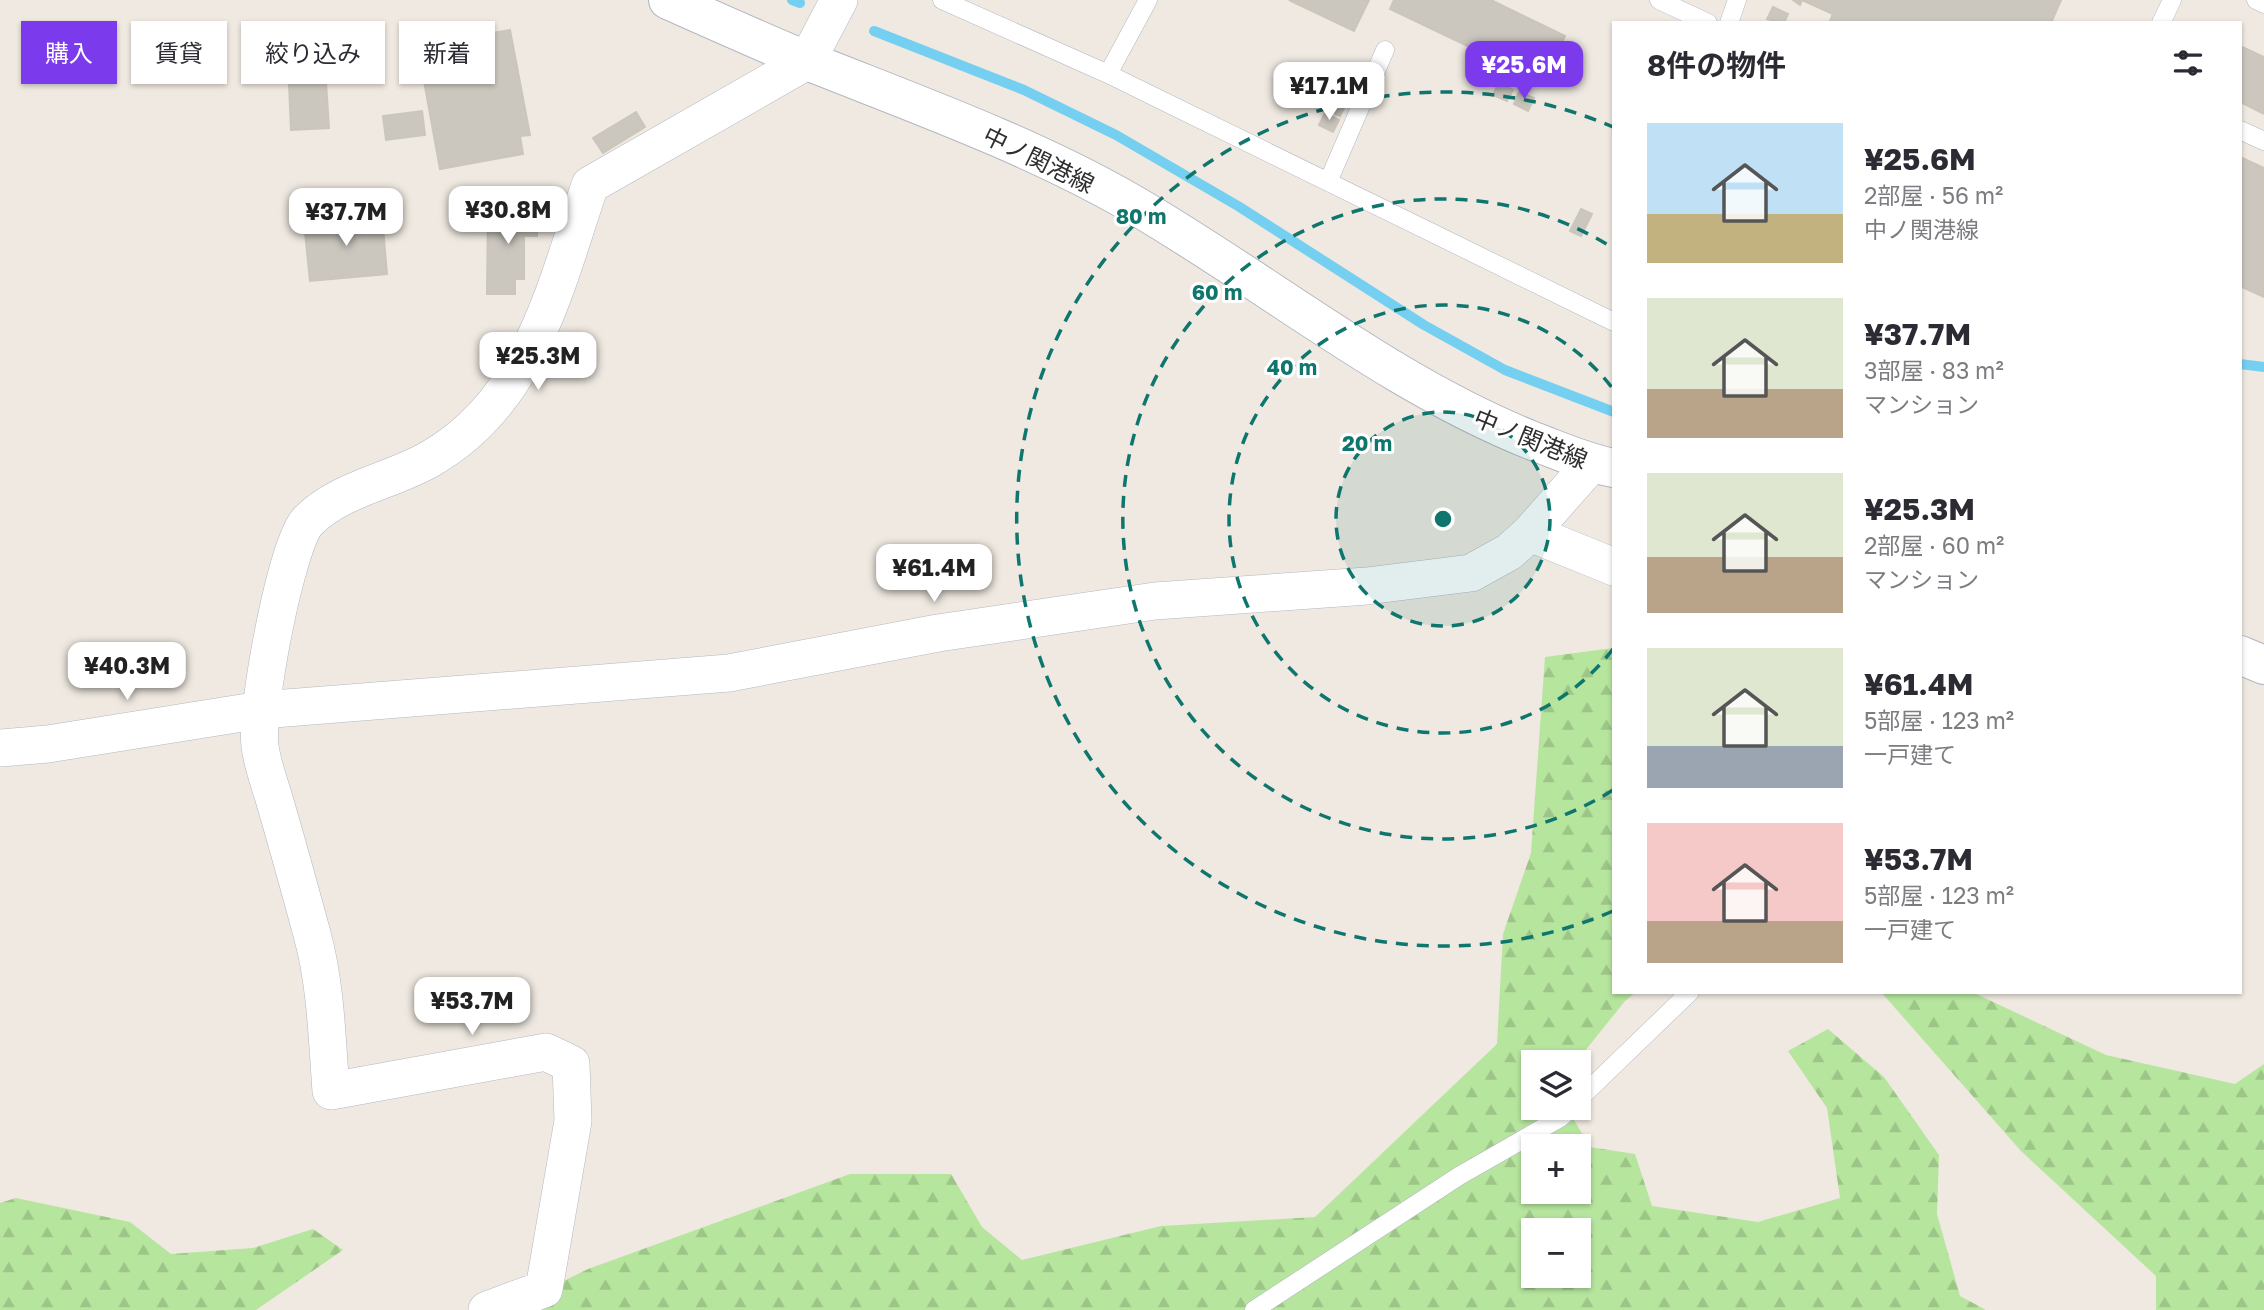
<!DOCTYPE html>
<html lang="ja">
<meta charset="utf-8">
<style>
:root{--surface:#fff;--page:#f2f2f3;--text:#2b2b33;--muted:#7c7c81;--accent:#7c3aed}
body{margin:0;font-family:"Golos Text","Noto Sans JP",sans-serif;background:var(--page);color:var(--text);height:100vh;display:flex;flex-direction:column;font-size:26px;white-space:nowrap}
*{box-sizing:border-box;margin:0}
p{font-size:23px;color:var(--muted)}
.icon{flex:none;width:38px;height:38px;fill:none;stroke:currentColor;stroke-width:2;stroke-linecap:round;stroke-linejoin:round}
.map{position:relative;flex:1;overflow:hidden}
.details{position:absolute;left:1612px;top:21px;width:630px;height:973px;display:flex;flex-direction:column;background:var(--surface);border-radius:0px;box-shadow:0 2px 5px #0004}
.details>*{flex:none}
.banner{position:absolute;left:21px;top:21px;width:665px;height:63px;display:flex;gap:14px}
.fabs{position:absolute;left:1521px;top:1050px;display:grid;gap:14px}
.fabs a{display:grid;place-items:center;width:70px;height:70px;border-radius:0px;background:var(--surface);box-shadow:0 2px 5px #0004;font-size:35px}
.price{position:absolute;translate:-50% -60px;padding:0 16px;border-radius:14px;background:#fff;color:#222;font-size:23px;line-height:46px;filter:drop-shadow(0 2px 4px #0008)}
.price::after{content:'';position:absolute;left:50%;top:42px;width:21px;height:16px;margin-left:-10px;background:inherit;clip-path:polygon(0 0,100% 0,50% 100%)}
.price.current{background:var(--accent);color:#fff}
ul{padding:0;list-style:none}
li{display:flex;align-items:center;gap:21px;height:175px;padding:0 35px}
li span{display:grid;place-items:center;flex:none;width:196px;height:140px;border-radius:0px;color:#555}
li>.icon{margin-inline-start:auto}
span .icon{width:84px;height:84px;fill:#fffc;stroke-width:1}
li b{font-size:30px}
h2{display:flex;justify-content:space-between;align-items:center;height:84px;padding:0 35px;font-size:30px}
.pill{padding:0 24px;border-radius:0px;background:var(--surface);box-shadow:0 2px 5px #0004;font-size:24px;line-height:63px}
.pill.current{background:var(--accent);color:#fff}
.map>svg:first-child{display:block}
.forest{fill:url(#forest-firs);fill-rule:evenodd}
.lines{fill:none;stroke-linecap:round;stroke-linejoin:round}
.stream{stroke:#75cff0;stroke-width:10}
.building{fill:#cbc7bf;stroke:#cbc5ba;stroke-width:2}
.lane-casing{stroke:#b4b7c1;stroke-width:19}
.street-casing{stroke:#b4b7c1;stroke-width:38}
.secondary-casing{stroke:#b4b7c1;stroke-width:40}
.lane{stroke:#fff;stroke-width:18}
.street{stroke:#fff;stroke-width:37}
.secondary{stroke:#fff;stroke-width:38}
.ring{fill:none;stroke:#0f766e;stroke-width:3.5;stroke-dasharray:12 9}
.labels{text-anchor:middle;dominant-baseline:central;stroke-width:6;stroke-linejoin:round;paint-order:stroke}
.street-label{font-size:24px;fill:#2e2e2e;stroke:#fff}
.centre{fill:#0f766e;stroke:#fff;stroke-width:3.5}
.ring-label{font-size:21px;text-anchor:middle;font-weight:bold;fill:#0f766e;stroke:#fff;stroke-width:6;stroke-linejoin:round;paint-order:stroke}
</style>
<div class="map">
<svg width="2264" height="1310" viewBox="0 0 2264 1310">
<defs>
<pattern id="forest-firs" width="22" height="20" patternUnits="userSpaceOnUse" patternTransform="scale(1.75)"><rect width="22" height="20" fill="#b6e59e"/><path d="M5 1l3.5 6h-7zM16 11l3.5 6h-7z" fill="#9dc588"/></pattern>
</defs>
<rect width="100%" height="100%" fill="#efe9e1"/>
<path class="forest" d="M1613 648 1614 992H1636L1625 1001 1576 1062H1533V1108H1567L1590 1147 1635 1154 1652 1206 1758 1222 1840 1198 1827 1108 1788 1051 1828 1029 1884 1077 1939 1155 1937 1214 1960 1296 1986 1310H505L588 1269 850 1174H951L982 1227 1022 1260 1161 1226 1315 1217 1497 1044 1503 934 1531 853 1545 657ZM1533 1146H1578V1192H1533ZM1533 1230H1578V1276H1533Z
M1881 992H1972L2106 1055 2235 1084 2264 1064V1310H2156V1276L2021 1151Z
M16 1198 130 1222 171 1254 253 1248 313 1229 343 1250 256 1310H0V1203Z"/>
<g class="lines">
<path class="stream" d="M792 0 800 3
M874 31 1024 90 1116 135 1238 206 1424 325 1505 370 1614 412
M2240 364 2264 367"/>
</g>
<path class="building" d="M1289 0H1369L1354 31Z
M1394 0H1491L1565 36 1543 82 1390 9Z
M1793 0H2061L2051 23H1829L1833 14 1802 0 1800 5Z
M1773 7 1788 14 1784 23 1767 19Z
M467 27 469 37 510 30 530 135 520 136 523 154 440 169 418 48 444 42 442 32Z
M2240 46 2264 57V114L2240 102Z
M1339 81 1353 88 1347 100 1333 93Z
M326 82 329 128 291 130 289 84Z
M1499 82 1513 90 1507 101 1493 95Z
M1519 92 1534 98 1528 111 1514 104Z
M1332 97 1346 104 1340 116 1326 109Z
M422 111 425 135 386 140 383 116Z
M636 112 645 127 603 153 593 138Z
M1325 113 1339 120 1333 132 1319 125Z
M2240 157 2264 168V297L2240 286Z
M488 207 538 208 537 236H524V279H515V294H487Z
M1581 209 1592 214 1581 236 1570 231Z
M382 216 387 274 310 281 304 223Z"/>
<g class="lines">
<g class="lane-casing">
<path id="lane" d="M942 0 1108 74 1614 322
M1659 0 1708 23
M2256 0 2264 4
M1729 23 1737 0
M2161 23 2172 0
M1108 74 1148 0
M2240 130 2264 141
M1328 182 1385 50
M1578 1100 1690 992
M1254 1310 1459 1176 1560 1118 1571 1108"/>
</g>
<g class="street-casing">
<path id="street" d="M1530 533 1614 567
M0 748 48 744 261 710 729 673 938 633 1155 601 1367 586 1471 573 1509 552 1530 533 1591 464
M487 1310 544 1289 573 1121 571 1064 546 1052 331 1091C327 1039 326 985 312 934 300 890 288 846 275 802 270 784 262 764 260 746 255 712 286 544 308 521 339 489 392 481 430 459 531 401 555 288 590 185L807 61 839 0"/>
</g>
<g class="secondary-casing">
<path id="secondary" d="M668 0C715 21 762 42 810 62 918 105 1030 145 1131 203 1266 281 1388 383 1533 441 1560 451 1586 463 1614 468
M2240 655 2264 665"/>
</g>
<use href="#lane" class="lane"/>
<use href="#street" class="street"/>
<use href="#secondary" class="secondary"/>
</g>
<circle cx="1443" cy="519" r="107" fill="#0f766e" fill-opacity=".12"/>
<g class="ring">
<circle cx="1443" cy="519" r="107"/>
<path d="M1613 649A214 214 0 1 1 1613 389"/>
<path d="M1613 790A320 320 0 1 1 1613 248"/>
<path d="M1613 911A427 427 0 1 1 1613 127"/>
</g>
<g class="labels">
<g class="street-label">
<text transform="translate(1039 159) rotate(26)">中ノ関港線</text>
<text transform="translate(1531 438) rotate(22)">中ノ関港線</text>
</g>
</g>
<circle cx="1443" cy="519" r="10" class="centre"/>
<g class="ring-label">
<text x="1141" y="224">80 m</text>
<text x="1217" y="300">60 m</text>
<text x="1292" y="375">40 m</text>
<text x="1367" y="451">20 m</text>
</g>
</svg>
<div class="fabs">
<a><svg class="icon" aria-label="layers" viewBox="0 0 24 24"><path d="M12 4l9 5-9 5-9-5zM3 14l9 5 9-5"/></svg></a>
<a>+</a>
<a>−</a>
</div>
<b class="price current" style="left:1524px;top:101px">¥25.6M</b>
<b class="price" style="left:1329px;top:122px">¥17.1M</b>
<b class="price" style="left:508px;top:246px">¥30.8M</b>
<b class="price" style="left:346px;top:248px">¥37.7M</b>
<b class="price" style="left:538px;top:392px">¥25.3M</b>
<b class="price" style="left:934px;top:604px">¥61.4M</b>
<b class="price" style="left:127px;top:702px">¥40.3M</b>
<b class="price" style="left:472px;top:1037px">¥53.7M</b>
<div class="banner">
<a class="pill current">購入</a>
<a class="pill">賃貸</a>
<a class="pill">絞り込み</a>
<a class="pill">新着</a>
</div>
<section class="details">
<h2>8件の物件<svg class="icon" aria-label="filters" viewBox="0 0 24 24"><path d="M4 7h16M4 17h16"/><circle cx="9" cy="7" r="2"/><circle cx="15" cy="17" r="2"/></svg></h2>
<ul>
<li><span style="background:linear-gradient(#bfe0f5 65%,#c2b280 0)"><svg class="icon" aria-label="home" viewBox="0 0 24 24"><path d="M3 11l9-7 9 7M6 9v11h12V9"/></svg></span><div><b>¥25.6M</b><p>2部屋 · 56 m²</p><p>中ノ関港線</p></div></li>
<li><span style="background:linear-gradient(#dfe7d0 65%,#b9a48a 0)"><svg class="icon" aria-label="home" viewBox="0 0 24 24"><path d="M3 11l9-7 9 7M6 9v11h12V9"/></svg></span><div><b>¥37.7M</b><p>3部屋 · 83 m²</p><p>マンション</p></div></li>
<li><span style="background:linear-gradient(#dfe7d0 60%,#b9a48a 0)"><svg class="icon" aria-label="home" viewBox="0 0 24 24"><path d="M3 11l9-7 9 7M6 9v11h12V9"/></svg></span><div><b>¥25.3M</b><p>2部屋 · 60 m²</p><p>マンション</p></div></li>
<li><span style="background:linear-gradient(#dfe7d0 70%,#9aa5b1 0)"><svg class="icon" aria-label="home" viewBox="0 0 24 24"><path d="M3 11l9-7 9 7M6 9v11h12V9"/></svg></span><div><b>¥61.4M</b><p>5部屋 · 123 m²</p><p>一戸建て</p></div></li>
<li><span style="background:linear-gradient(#f6c9c9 70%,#b9a48a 0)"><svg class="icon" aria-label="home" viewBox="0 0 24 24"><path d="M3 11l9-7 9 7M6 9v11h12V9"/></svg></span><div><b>¥53.7M</b><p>5部屋 · 123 m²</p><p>一戸建て</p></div></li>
</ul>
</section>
</div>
